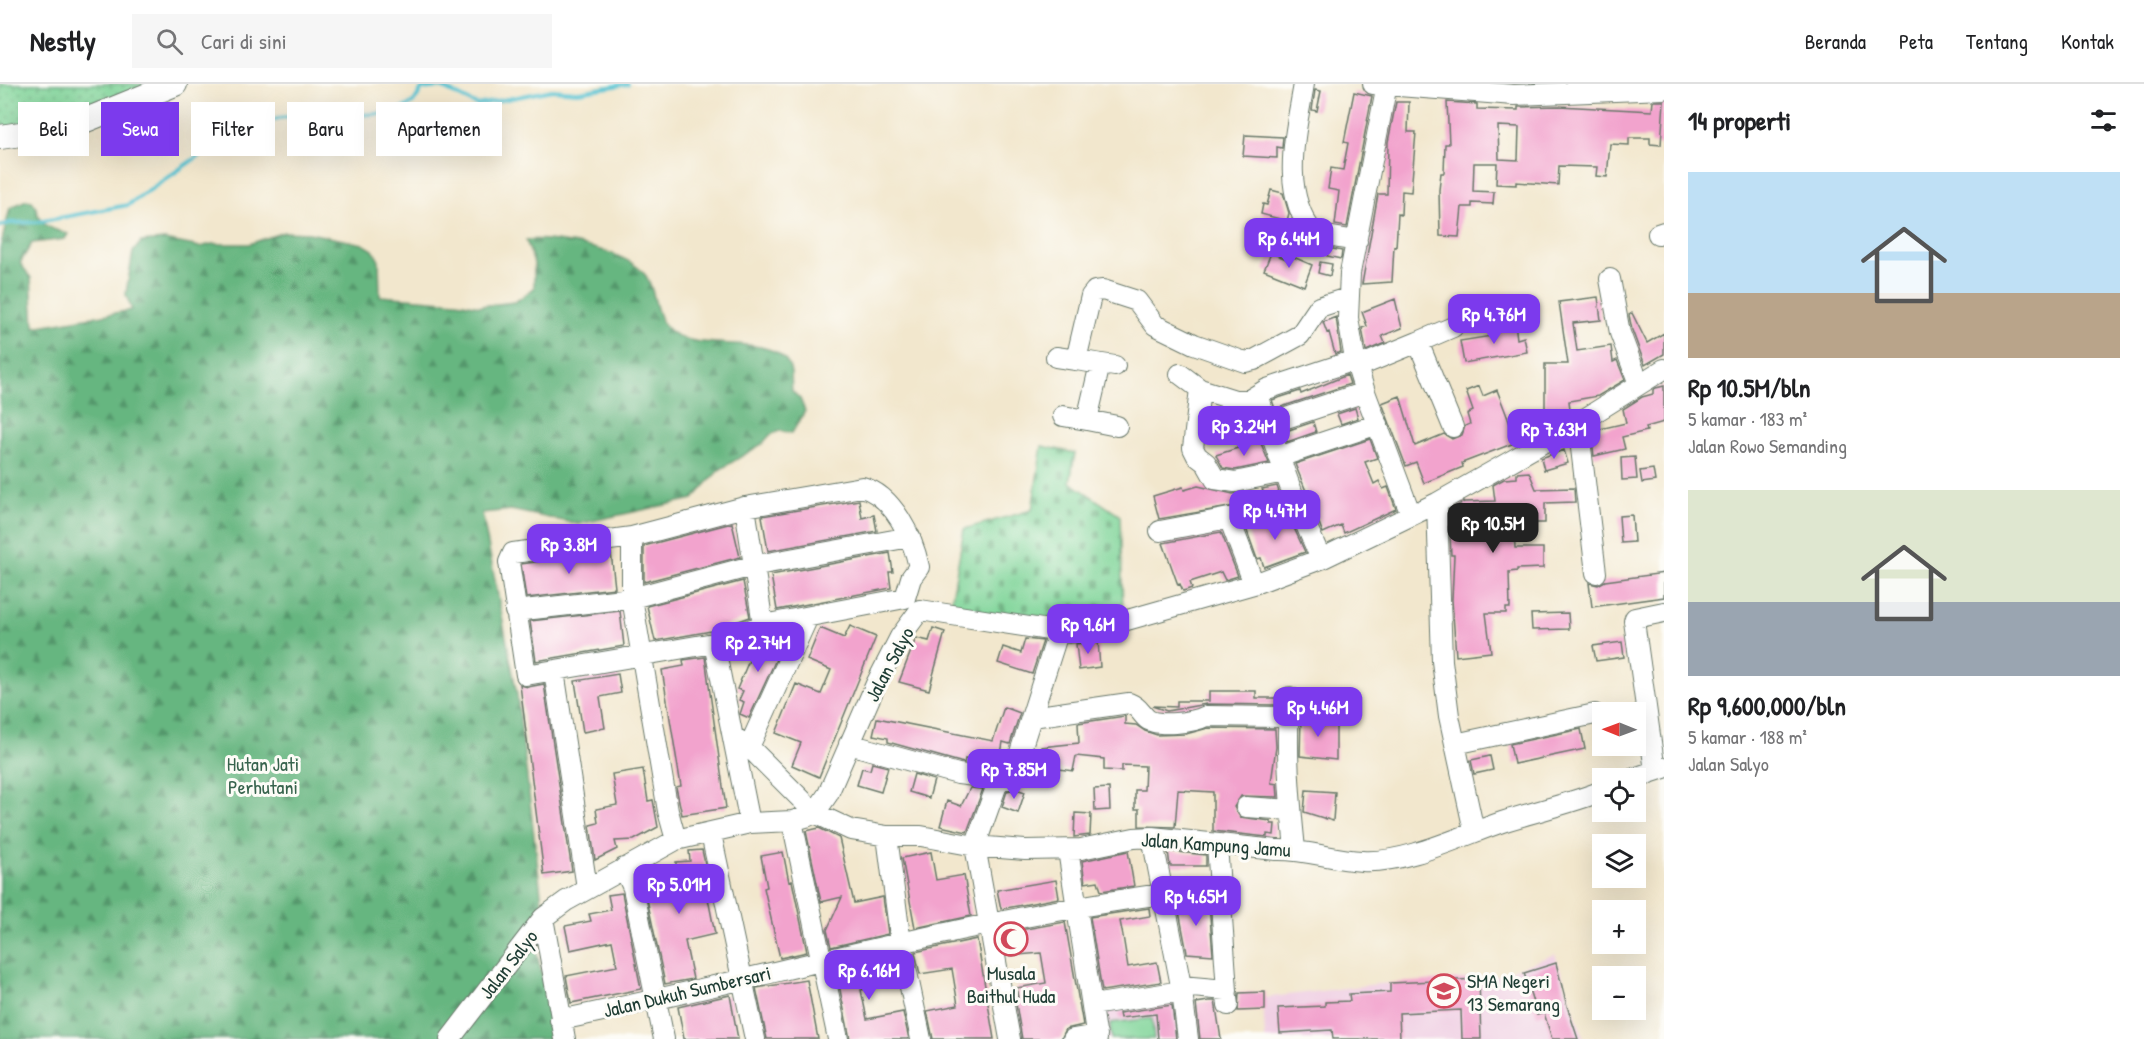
<!DOCTYPE html>
<html lang="id">
<meta charset="utf-8">
<style>
:root{--surface:#fff;--page:#f6f6f6;--text:#202124;--muted:#757577;--line:#e0e0e0;--accent:#7c3aed}
body{margin:0;font-family:"Patrick Hand",sans-serif;background:var(--page);color:var(--text);height:100vh;display:flex;flex-direction:column;font-size:22px;white-space:nowrap}
*{box-sizing:border-box;margin:0}
p{font-size:20px;color:var(--muted)}
.icon{flex:none;width:33px;height:33px;fill:none;stroke:currentColor;stroke-width:2;stroke-linecap:round;stroke-linejoin:round}
.map{position:relative;flex:1;overflow:hidden}
.panel{display:flex;flex-direction:column;background:var(--surface);width:480px}
.panel>*{flex:none}
.guide{position:absolute;left:18px;top:18px;width:570px;height:54px;display:flex;gap:12px}
.needle{width:39px;rotate:271deg}
.tools{position:absolute;left:1592px;top:618px;display:grid;gap:12px}
.tools a{display:grid;place-items:center;width:54px;height:54px;border-radius:0px;background:var(--surface);box-shadow:0 6px 24px #0002;font-size:30px}
.price{position:absolute;translate:-50% -51px;padding:0 14px;border-radius:12px;background:var(--accent);color:#fff;font-size:20px;line-height:39px;filter:drop-shadow(0 2px 3px #0008)}
.price::after{content:'';position:absolute;left:50%;top:36px;width:18px;height:14px;margin-left:-9px;background:inherit;clip-path:polygon(0 0,100% 0,50% 100%)}
.price.current{background:#222;color:#fff}
ul{padding:0;list-style:none}
li{display:grid;align-content:center;gap:12px;height:318px;padding:0 24px}
li span{display:grid;place-items:center;height:186px;border-radius:0px;color:#555}
li>.icon{margin-inline-start:auto}
span .icon{width:108px;height:108px;fill:#fffc;stroke-width:1}
li b{font-size:26px}
h2{display:flex;justify-content:space-between;align-items:center;height:72px;padding:0 24px;font-size:26px}
.pill{padding:0 21px;border-radius:0px;background:var(--surface);box-shadow:0 6px 24px #0002;font-size:21px;line-height:54px}
.pill.current{background:var(--accent);color:#fff}
header{display:flex;align-items:center;gap:36px;box-sizing:border-box;height:84px;padding:0 30px;background:var(--surface);border-bottom:2px solid var(--line)}
header strong{font-size:28px}
nav{display:flex;gap:33px;margin-inline-start:auto;font-size:21px}
.search{width:420px;height:54px;background:var(--page);display:flex;align-items:center;gap:15px;box-sizing:border-box;padding:0 21px;border-radius:0px;color:var(--muted);font-size:22px}
main{display:flex;flex:1;min-height:0}
.map>svg:first-child{display:block}
.built{fill:#f0d0e4}
.grass{fill:url(#grass-dots);stroke:#4e8866;stroke-width:1.5}
.forest{fill:url(#forest-firs);stroke:#427a5a;stroke-width:1.5}
.cemetery{fill:url(#cemetery-stones);stroke:#4e8866;stroke-width:1.5}
.green{fill:#7ed498;stroke:#4e8866;stroke-width:1.5}
.lines{fill:none;stroke-linecap:round;stroke-linejoin:round}
.stream{stroke:#59c4d3;stroke-width:4}
.building{fill:#f2a3cd;fill-rule:evenodd}
.minor-casing{stroke:#69786a;stroke-width:22}
.major-casing{stroke:#69786a;stroke-width:26}
.minor{stroke:#fff;stroke-width:20}
.major{stroke:#fff;stroke-width:24}
.labels{text-anchor:middle;dominant-baseline:central;stroke-width:6;stroke-linejoin:round;paint-order:stroke}
.street-label{font-size:20px;fill:#1f3d34;stroke:#fdfcf7}
.park-label{font-size:20px;fill:#37634d;stroke:#fdfcf7}
.poi-label{font-size:20px;fill:#1f3d34;stroke:#fdfcf7}
</style>
<header>
<strong>Nestly</strong>
<div class="search"><svg class="icon" aria-label="search" viewBox="0 0 24 24"><circle cx="10" cy="10" r="6"/><path d="M15 15l6 6"/></svg>Cari di sini</div>
<nav><a>Beranda</a><a>Peta</a><a>Tentang</a><a>Kontak</a></nav>
</header>
<main>
<div class="map">
<svg width="1664" height="955" viewBox="0 0 1664 955">
<defs>
<pattern id="grass-dots" width="8" height="8" patternUnits="userSpaceOnUse" patternTransform="scale(1.5)"><rect width="8" height="8" fill="#7ed498"/><path d="M2 2h.1M6 6h.1" fill="none" stroke="#67ad7d" stroke-width="1.8" stroke-linecap="round"/></pattern>
<pattern id="forest-firs" width="22" height="20" patternUnits="userSpaceOnUse" patternTransform="scale(1.5)"><rect width="22" height="20" fill="#66b680"/><path d="M5 1l3.5 6h-7zM16 11l3.5 6h-7z" fill="#53956a"/></pattern>
<pattern id="cemetery-stones" width="16" height="16" patternUnits="userSpaceOnUse" patternTransform="scale(1.5)"><rect width="16" height="16" fill="#7ed498"/><path d="M2 7V4a2 2 0 0 1 4 0v3zM10 15v-3a2 2 0 0 1 4 0v3z" fill="#67ad7d"/></pattern>
</defs>
<rect width="100%" height="100%" fill="#fdfcf7"/>
<filter id="ink" filterUnits="userSpaceOnUse"><feTurbulence type="fractalNoise" baseFrequency=".0167" numOctaves="2"/><feDisplacementMap in="SourceGraphic" scale="12" xChannelSelector="R" yChannelSelector="G"/><feConvolveMatrix kernelMatrix="1 2 1 2 8 2 1 2 1" color-interpolation-filters="sRGB"/></filter>
<filter id="wash" filterUnits="userSpaceOnUse"><feTurbulence type="fractalNoise" baseFrequency=".008" numOctaves="4" result="noise"/><feDisplacementMap in="SourceGraphic" scale="24" xChannelSelector="R" yChannelSelector="G"/><feGaussianBlur stdDeviation="1.35" result="paint"/><feColorMatrix in="noise" values="0 0 0 0 0 0 0 0 0 0 0 0 0 0 0 0 0 1.4 0 .05"/><feComposite in="paint" operator="in"/></filter>
<g filter="url(#wash)">
<rect width="100%" height="100%" fill="#f2e7cd"/>
<path class="built" d="M1555 870 1584 955H1265L1263 914 1378 900 1495 893Z
M1174 911 1180 955H1101L1096 922Z"/>
<path class="grass" d="M0 0H154L67 35 0 45Z"/>
<path class="forest" d="M26 116 32 117C37 122 36 125 38 131 43 144 57 146 68 150L65 155 32 159 20 179 31 194 34 243 132 226 126 211 127 203 133 168 141 158 165 156 200 163 212 160H249L284 148 309 149 363 160 373 166 379 177 380 212 457 218 480 222 515 218 534 204V179L526 156C554 153 629 166 646 192 659 213 652 238 676 251 704 268 778 248 790 284 792 291 791 300 792 307L800 315 805 327 792 349 779 347 770 351 762 360 719 386 693 415 578 440 511 426 482 429 517 610 542 818 536 865 557 955H0V165L10 124Z"/>
<path class="cemetery" d="M1042 362 1075 369 1070 398 1120 432 1123 528 1053 542 950 525 964 445 1032 426Z"/>
<path class="green" d="M1152 934 1154 955H1111L1110 939Z"/>
<g class="lines">
<path class="stream" d="M0 142 10 139 38 138 128 121 210 64 279 34 320 29 357 31 394 29 413 19 422 5 441 3 477 21 552 6 578 8 628 0"/>
</g>
<g id="blocks">
<path class="building" d="M1315 6 1321 7 1317 27 1312 26Z
M1354 8 1372 12 1347 143 1335 141 1339 107 1328 105 1331 84 1343 86 1348 59 1344 58Z
M1653 17H1664L1661 61 1650 60V54H1629V61L1610 60 1607 93 1596 92 1597 83 1559 82 1558 101 1516 98V101L1496 100 1497 79H1474L1473 107 1494 108 1493 120 1472 119V123H1462L1459 153 1440 152 1439 106 1441 89H1444L1445 60H1449L1447 18 1477 20V25L1518 26V23L1559 22 1652 27ZM1498 42 1519 43 1518 76 1499 75Z
M1396 18H1409L1408 48H1416L1411 108 1402 107 1401 131 1398 130 1396 163 1394 162 1392 198 1362 200 1378 110H1387L1388 58Z
M1245 51 1283 53 1282 64 1277 63V74L1243 72Z
M1271 106 1283 109 1289 129 1287 137 1261 130 1263 120 1267 121Z
M1328 164 1342 167 1341 175 1327 172Z
M1271 169 1289 176 1291 172 1312 181 1304 202 1264 186Z
M1320 178 1332 180 1330 192 1318 189Z
M1598 213 1601 236 1573 239 1577 267 1611 262 1613 278 1617 276 1625 296 1598 312 1569 317 1570 326 1546 328 1547 343 1530 345 1529 327 1545 326V280H1568L1559 218Z
M1395 215 1402 244 1382 252 1385 259 1366 267 1362 244 1367 242 1362 228Z
M1632 229 1647 259 1664 249V270L1645 281 1632 246 1629 231Z
M1336 233 1341 268 1335 270 1329 248 1327 249 1323 238Z
M1515 239 1517 255 1524 253 1527 268 1464 279 1460 257 1492 252 1490 244Z
M1347 291 1350 300 1275 325 1272 316 1300 307 1301 310Z
M1479 302 1483 312 1497 306 1517 358 1462 379 1463 383 1424 399 1416 378 1406 382 1382 319 1400 312 1415 362 1444 350 1452 355 1462 351 1465 342 1470 340 1467 330 1473 327 1466 307Z
M1664 302V338L1646 343 1647 347 1622 353 1625 365 1594 372 1591 347 1626 339 1623 325 1642 313 1653 310V306L1656 304Z
M1355 324 1358 334 1341 340 1337 330Z
M1313 338 1316 348 1287 358 1283 348Z
M1370 355 1377 374 1365 378 1374 400 1379 397 1383 405 1388 403 1396 425 1344 449 1341 441 1323 449 1295 380Z
M1260 357 1269 379 1235 386 1223 384 1217 373 1216 371Z
M1564 366 1568 379 1544 386 1541 374Z
M1635 373 1637 395 1622 396 1621 374Z
M1653 385 1655 397 1642 399 1640 387Z
M1529 388 1536 405 1574 404 1575 418 1545 419V439H1514L1515 464H1543V484L1517 485V487L1509 488 1510 524H1506V529H1486L1491 568 1456 572 1452 516 1454 471H1451L1449 426 1464 418 1495 417 1493 401 1504 395 1517 394V389Z
M1198 402 1233 410 1242 409 1244 414 1263 407 1262 405 1277 402 1279 408 1235 422 1159 435 1153 412 1183 403 1184 406Z
M859 416 862 434 874 431 877 447 768 467 762 432Z
M1288 431 1305 468 1264 483 1261 474 1257 475 1246 444Z
M1632 431 1634 458 1621 459 1619 432Z
M732 439 740 473 644 498V462Z
M1221 448 1238 492 1225 496 1221 488 1190 498 1192 504 1183 507 1180 500 1178 501 1163 459Z
M611 468 615 504 526 514 521 480Z
M890 469 893 488H889L891 504 777 526 771 491Z
M1664 489V513L1592 523 1589 499 1598 501 1605 497Z
M743 497 750 533 711 547 655 557 647 522Z
M620 527 624 562 536 577 530 537Z
M1568 529 1569 545 1532 546 1531 530Z
M850 542 876 553 819 693 792 681 801 659 776 649 796 600 821 610 831 586 807 576 820 544 844 554Z
M933 544 945 548 929 606 899 598 916 554 929 557Z
M767 553 783 560 749 634 740 630 744 618 739 616 743 607 737 605 758 555Z
M1025 555 1043 557 1032 590 998 579 1003 563 1021 569Z
M1098 557 1100 583 1079 586 1076 560Z
M1622 558 1624 573 1596 577 1593 562Z
M705 573 726 724 682 731 676 703 681 702 662 586 684 582 683 576Z
M618 590 621 609 600 613 605 644 583 648 575 597Z
M544 600 572 787 544 791 520 601 528 603Z
M1209 607H1256V614H1277V621L1206 620 1167 627 1152 622 1177 623V617H1209Z
M1004 623 1020 629 1010 660 1003 658 999 682 965 675 964 679 960 678 888 658V654L873 651 877 634 993 657Z
M1125 632V640L1136 641 1145 647 1157 651 1186 650 1208 644 1275 645 1276 663 1271 699 1277 700 1278 713 1241 712 1234 723 1240 733 1271 737V740H1275L1274 751 1267 750V753L1213 747V708L1178 706 1175 743 1139 742V725H1135V706H1144L1145 682 1122 681V687L1104 686V675L1076 672 1073 687 1038 682 1041 663 1079 659 1078 639Z
M1301 633 1336 636V676L1300 672Z
M1581 645 1585 665 1514 680 1510 660Z
M1490 672 1493 686 1474 690 1471 676Z
M872 679 888 683 881 708 857 701 862 684 870 686Z
M643 685 648 717 653 716 658 743 634 756 615 757 617 765 595 776 590 741 598 739 596 725 617 721 612 690Z
M914 690 934 696 929 714 909 708Z
M970 704 983 705 967 748 940 742 947 717 961 722Z
M1109 704 1110 726 1095 727 1094 705Z
M1016 705 1025 708 1018 729 1002 723 1007 707Z
M1306 706 1335 708 1333 737 1304 728Z
M1075 729 1091 730 1090 751 1074 753Z
M819 744 839 754 854 819 883 813 888 850 831 863 827 846 842 813 821 818 806 747Z
M702 766 707 789H703L715 850 685 857 693 895 665 900 643 796 676 789V778L690 777 689 767Z
M1128 767 1134 802 1101 807 1098 797 1085 799 1082 777Z
M1168 767 1206 771V782H1170Z
M783 768 789 798 792 797 807 868 780 874 764 804 767 803 761 772Z
M931 768 936 796 964 791 971 832 915 844 902 774Z
M1056 796 1059 814 1001 825 997 806Z
M622 809 641 905 571 919 566 892 617 882 612 857 570 866 565 842 591 837 589 830 611 826 608 811Z
M1177 817 1209 820 1213 871 1187 869Z
M1149 824 1150 832 1120 837 1123 852 1128 883 1157 878 1161 898 1102 907 1090 833Z
M1065 838 1083 941 1066 945 1061 955H1022L1015 914H1018L1016 904 1046 899 1041 869 1007 872 1003 849Z
M977 855 994 955H933L927 927 958 921 952 885 920 890 915 868Z
M892 873 897 898 861 906 867 935 903 928 909 955H850L836 886Z
M1556 879 1567 922 1578 955H1552L1544 929 1537 931 1524 889Z
M1479 895 1481 955H1462L1461 926 1399 929 1400 955H1333L1332 946 1280 949 1278 924 1325 922V918L1350 917 1349 910 1390 908V899Z
M807 896 818 955H767L756 904Z
M1265 908V926L1238 927 1239 909Z
M730 911 738 955H684L678 923Z
M1209 917H1215L1221 955H1200L1196 919Z
M1172 921 1176 955H1158L1156 930 1120 934 1119 929Z"/>
</g>
</g>
<g filter="url(#ink)">
<use href="#blocks" fill-opacity="0" stroke="#69786a" stroke-width="1.5"/>
<g class="lines">
<g class="minor-casing">
<path id="minor" d="M1304 0C1296 49 1279 107 1314 150L1357 157
M1373 0 1514 11 1664 5
M1387 0 1350 189 1348 234 1355 276 1365 308 1411 431
M1658 150 1664 148
M1610 195 1620 249 1639 300
M1418 258 1453 243
M1056 273 1076 276
M1100 280 1087 336 1117 342
M1115 282 1076 276 1091 212 1095 207 1103 206 1137 217 1155 241 1194 260 1245 278 1254 276 1300 251 1319 223 1347 214
M1357 283 1418 258 1453 343
M1180 290 1200 305 1193 364 1197 372 1206 379 1215 395 1235 398 1284 388
M1200 305 1235 316H1249L1267 305 1355 276
M1257 312 1295 416 1321 475
M1063 332 1087 336
M1578 339 1596 489
M1268 340 1365 308
M1279 373 1378 340
M862 403C893 411 913 454 919 483L911 494 905 514 763 541 714 559 526 591 509 478 513 469 632 453 745 423Z
M1437 419 1442 577 1449 632 1474 747
M745 423 763 541
M1160 447 1229 434
M632 453V514L668 727 676 756
M1254 500 1229 434H1237L1295 416
M515 527 632 514 752 482 910 453
M714 559 750 739
M554 587 587 804
M1290 613C1285 663 1290 716 1295 765
M1032 633 1129 619C1139 623 1139 627 1146 634 1156 644 1195 638 1206 632L1288 633
M734 653 749 663 815 729 851 746 887 752H921L975 762 1025 766 1081 765 1134 754 1152 753 1276 766C1306 765 1333 776 1362 777 1405 780 1461 752 1502 738 1536 727 1569 720 1602 707
M849 660 958 690 999 695
M1455 660 1595 630
M749 663 808 533
M1655 687 1634 537 1635 534 1664 528
M1634 694 1664 684
M1246 723 1291 726
M792 737 838 955
M711 750 755 955
M887 752 901 860 921 955
M1152 753 1182 907 1188 955
M1217 760 1227 907
M1068 766 1097 955
M624 784 633 804 664 955
M543 834 565 955
M1181 902 1226 906 1228 921
M1092 921 1182 907
M560 936C761 895 958 838 1162 810
M450 955 543 834 566 817 676 756 750 739 792 737 806 733 815 729 828 710 876 600 900 553 920 526 1068 549 1092 546 1254 500 1321 475 1437 419 1578 339 1664 285
M1010 955 975 762 999 695H1010L1016 681 1058 549
M1073 955 1097 951"/>
</g>
<g class="major-casing">
<path id="major" d="M0 53 69 43 175 0"/>
</g>
<use href="#minor" class="minor"/>
<use href="#major" class="major"/>
</g>
</g>
<defs>
<g id="mosque-ring" transform="scale(1.725)"><circle r="9.5" fill="#fdfcf7" stroke="#d1495b" stroke-width="1.5"/><path d="M3.5-4.9A6 6 0 1 0 3.5 4.9A5 5 0 1 1 3.5-4.9Z" fill="#d1495b"/></g>
<g id="school-ring" transform="scale(1.725)"><circle r="9.5" fill="#fdfcf7" stroke="#d1495b" stroke-width="1.5"/><path d="M0-5L7-2L0 1L-7-2ZM-4 1L0 2.5L4 1V4Q0 6-4 4Z" fill="#d1495b"/></g>
</defs>
<g fill-rule="evenodd">
<use href="#mosque-ring" x="1011" y="855"/>
<use href="#school-ring" x="1444" y="907"/>
</g>
<g class="labels">
<g class="street-label">
<text transform="translate(889 580) rotate(-62)">Jalan Salyo</text>
<text transform="translate(1216 760) rotate(4)">Jalan Kampung Jamu</text>
<text transform="translate(508 880) rotate(-52)">Jalan Salyo</text>
<text transform="translate(687 907) rotate(-13)">Jalan Dukuh Sumbersari</text>
</g>
<g class="park-label">
<text x="263" y="679">Hutan Jati<tspan x="263" dy="23">Perhutani</tspan></text>
</g>
<g class="poi-label">
<text x="1011" y="888">Musala<tspan x="1011" dy="23">Baithul Huda</tspan></text>
<text x="1467" y="896" text-anchor="start">SMA Negeri<tspan x="1467" dy="23">13 Semarang</tspan></text>
</g>
</g>
</svg>
<div class="tools">
<a><svg class="needle" viewBox="-14 -14 28 28"><path d="M0-13l5 13h-10z" fill="#e53935"/><path d="M0 13l5-13h-10z" fill="#757577"/></svg></a>
<a><svg class="icon" aria-label="locate" viewBox="0 0 24 24"><circle cx="12" cy="12" r="6"/><path d="M12 2v4M12 18v4M2 12h4M18 12h4"/></svg></a>
<a><svg class="icon" aria-label="layers" viewBox="0 0 24 24"><path d="M12 4l9 5-9 5-9-5zM3 14l9 5 9-5"/></svg></a>
<a>+</a>
<a>−</a>
</div>
<b class="price" style="left:1289px;top:185px">Rp 6.44M</b>
<b class="price" style="left:1494px;top:261px">Rp 4.76M</b>
<b class="price" style="left:1244px;top:373px">Rp 3.24M</b>
<b class="price" style="left:1554px;top:376px">Rp 7.63M</b>
<b class="price" style="left:1275px;top:457px">Rp 4.47M</b>
<b class="price current" style="left:1493px;top:470px">Rp 10.5M</b>
<b class="price" style="left:569px;top:491px">Rp 3.8M</b>
<b class="price" style="left:1088px;top:571px">Rp 9.6M</b>
<b class="price" style="left:758px;top:589px">Rp 2.74M</b>
<b class="price" style="left:1318px;top:654px">Rp 4.46M</b>
<b class="price" style="left:1014px;top:716px">Rp 7.85M</b>
<b class="price" style="left:679px;top:831px">Rp 5.01M</b>
<b class="price" style="left:1196px;top:843px">Rp 4.65M</b>
<b class="price" style="left:869px;top:917px">Rp 6.16M</b>
<div class="guide">
<a class="pill">Beli</a>
<a class="pill current">Sewa</a>
<a class="pill">Filter</a>
<a class="pill">Baru</a>
<a class="pill">Apartemen</a>
</div>
</div>
<section class="panel">
<h2>14 properti<svg class="icon" aria-label="filters" viewBox="0 0 24 24"><path d="M4 7h16M4 17h16"/><circle cx="9" cy="7" r="2"/><circle cx="15" cy="17" r="2"/></svg></h2>
<ul>
<li><span style="background:linear-gradient(#bfe0f5 65%,#b9a48a 0)"><svg class="icon" aria-label="home" viewBox="0 0 24 24"><path d="M3 11l9-7 9 7M6 9v11h12V9"/></svg></span><div><b>Rp 10.5M/bln</b><p>5 kamar · 183 m²</p><p>Jalan Rowo Semanding</p></div></li>
<li><span style="background:linear-gradient(#dfe7d0 60%,#9aa5b1 0)"><svg class="icon" aria-label="home" viewBox="0 0 24 24"><path d="M3 11l9-7 9 7M6 9v11h12V9"/></svg></span><div><b>Rp 9,600,000/bln</b><p>5 kamar · 188 m²</p><p>Jalan Salyo</p></div></li>
</ul>
</section>
</main>
